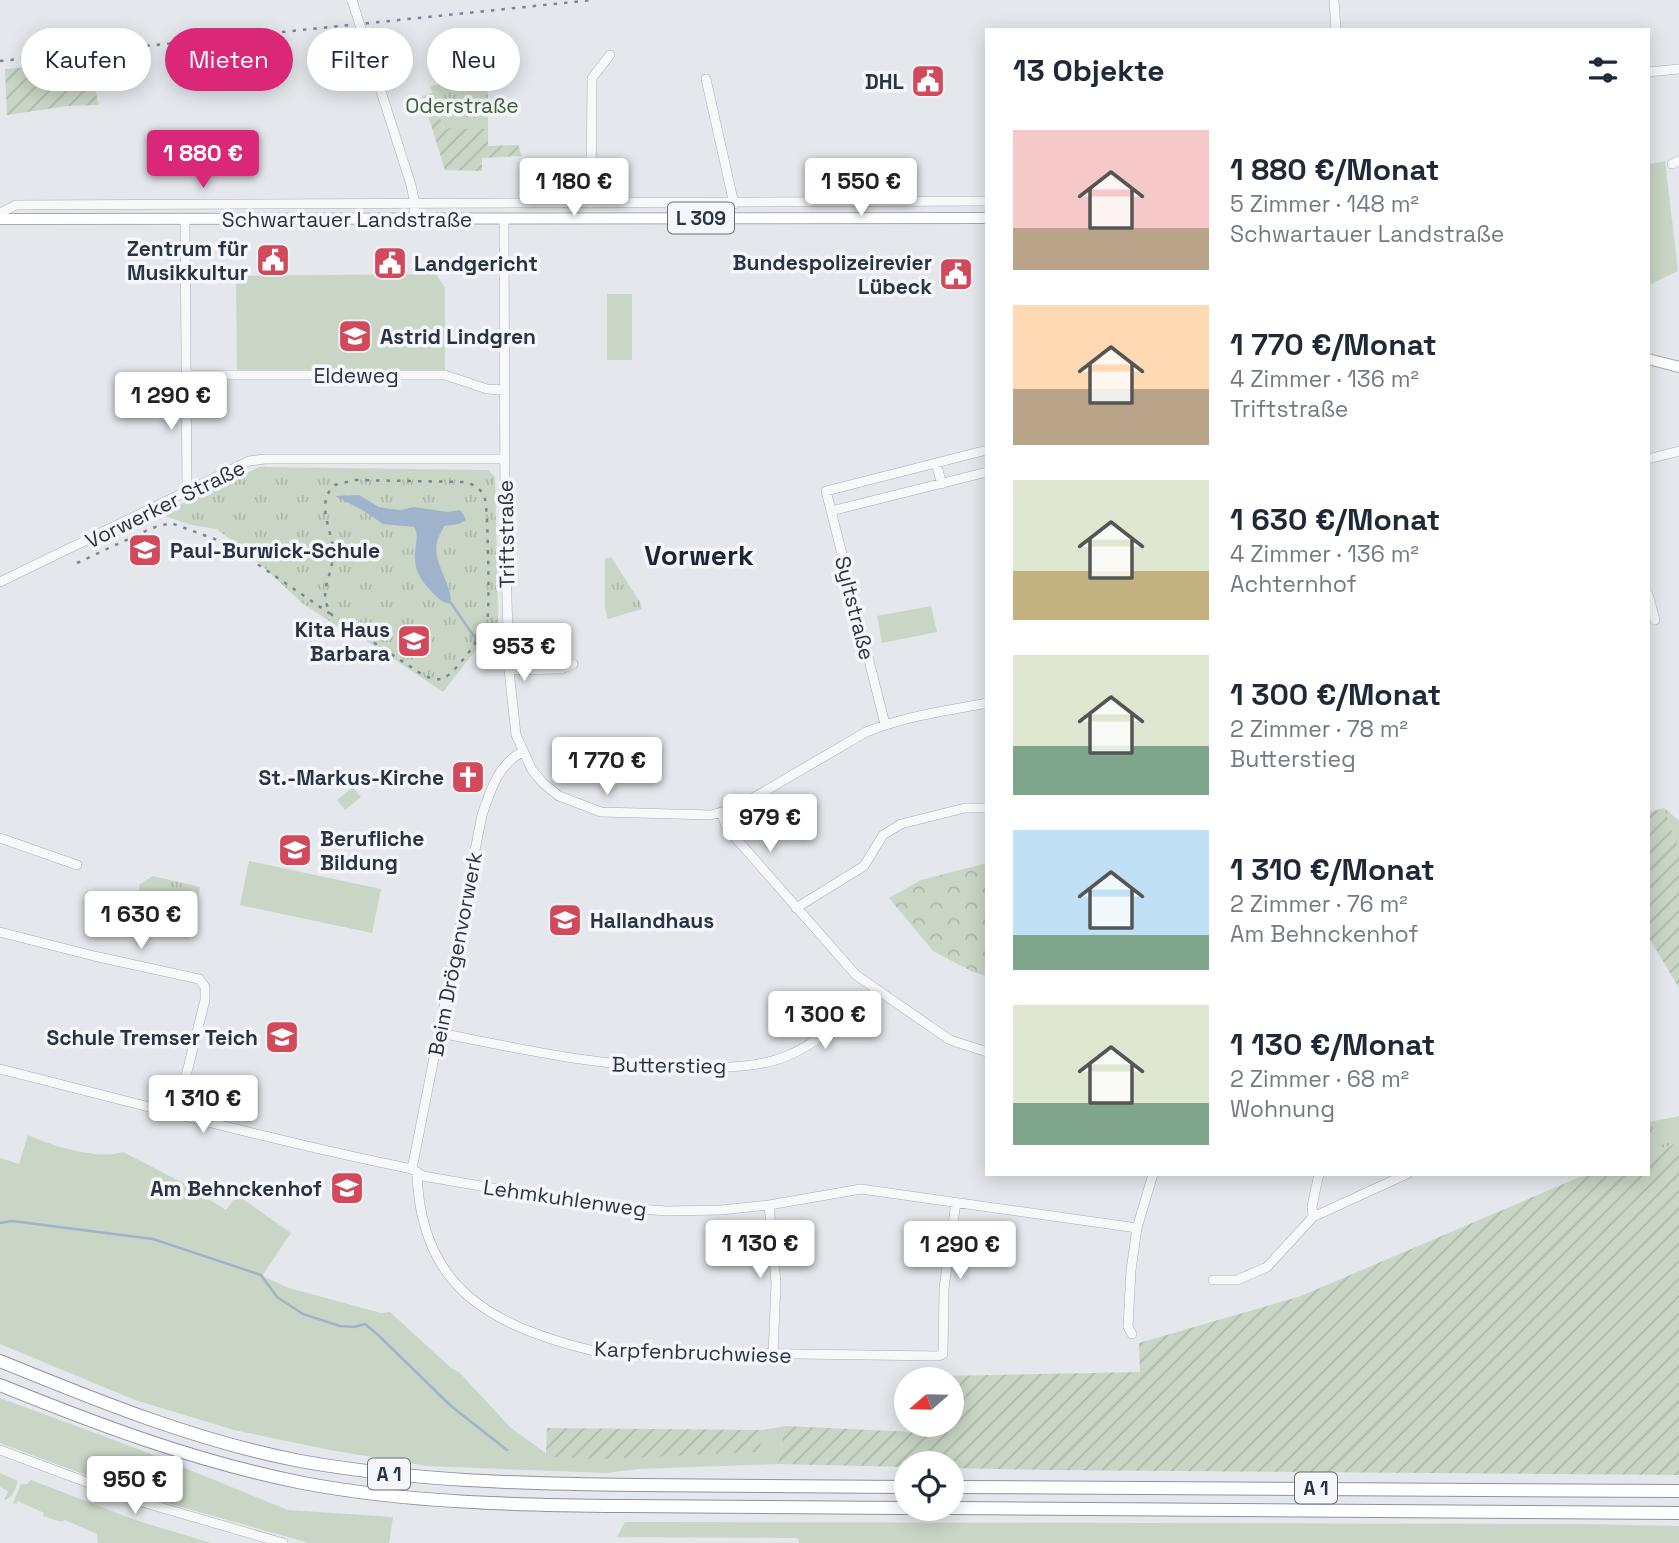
<!DOCTYPE html>
<html lang="de">
<meta charset="utf-8">
<style>
:root{--surface:#fff;--page:#f6f6f7;--text:#1f2937;--muted:#747a83;--accent:#db2777}
body{margin:0;font-family:"Space Grotesk",sans-serif;background:var(--page);color:var(--text);height:100vh;display:flex;flex-direction:column;font-size:26px;white-space:nowrap}
*{box-sizing:border-box;margin:0}
p{font-size:23px;color:var(--muted)}
.icon{flex:none;width:38px;height:38px;fill:none;stroke:currentColor;stroke-width:2;stroke-linecap:round;stroke-linejoin:round}
.map{position:relative;flex:1;overflow:hidden}
.panel{position:absolute;left:985px;top:28px;width:665px;height:1148px;display:flex;flex-direction:column;background:var(--surface);border-radius:0px;box-shadow:0 4px 18px #0003}
.panel>*{flex:none}
.banner{position:absolute;left:21px;top:28px;width:665px;height:63px;display:flex;gap:14px}
.needle{width:46px;rotate:250deg}
.buttons{position:absolute;left:894px;top:1367px;display:grid;gap:14px}
.buttons a{display:grid;place-items:center;width:70px;height:70px;border-radius:50%;background:var(--surface);box-shadow:0 4px 18px #0003;font-size:35px}
.price{position:absolute;translate:-50% -60px;padding:0 16px;border-radius:7px;background:#fff;color:#222;font-size:23px;line-height:46px;filter:drop-shadow(0 2px 4px #0008)}
.price::after{content:'';position:absolute;left:50%;top:42px;width:21px;height:16px;margin-left:-10px;background:inherit;clip-path:polygon(0 0,100% 0,50% 100%)}
.price.selected{background:var(--accent);color:#fff}
ul{padding:0;list-style:none}
li{display:flex;align-items:center;gap:21px;height:175px;padding:0 28px}
li span{display:grid;place-items:center;flex:none;width:196px;height:140px;border-radius:0px;color:#555}
li>.icon{margin-inline-start:auto}
span .icon{width:84px;height:84px;fill:#fffc;stroke-width:1}
li b{font-size:30px}
h2{display:flex;justify-content:space-between;align-items:center;height:84px;padding:0 28px;font-size:30px}
.chip{padding:0 24px;border-radius:32px;background:var(--surface);box-shadow:0 4px 18px #0003;font-size:24px;line-height:63px}
.chip.selected{background:var(--accent);color:#fff}
.map>svg:first-child{display:block}
.grass{fill:#c9d6c5}
.forest{fill:url(#forest-crowns)}
.park{fill:url(#park-tufts)}
.garden{fill:url(#garden-furrows)}
.water{fill:#9fb4cc}
.lines{fill:none;stroke-linecap:round;stroke-linejoin:round}
.stream{stroke:#9fb4cc;stroke-width:2.5}
.minor-casing{stroke:#a9aeb7;stroke-width:10}
.major-casing{stroke:#a3abb8;stroke-width:12}
.highway-casing{stroke:#8b94a3;stroke-width:14}
.minor{stroke:#f7f8fa;stroke-width:9}
.major{stroke:#fff;stroke-width:10}
.highway{stroke:#fff;stroke-width:12}
.rail{stroke:#7d8696;stroke-width:2.5;stroke-dasharray:3.5 7;stroke-linecap:butt}
.minor-bridge-casing{stroke:#a9aeb7;stroke-width:10;stroke-linecap:butt}
.minor-bridge{stroke:#f7f8fa;stroke-width:9}
.labels{text-anchor:middle;dominant-baseline:central;stroke-width:7;stroke-linejoin:round;paint-order:stroke}
.shield{fill:#f4f6f9;stroke:#676e7b;stroke-width:2}
.shield-label{font-size:19px;font-weight:bold;fill:#2b3445}
.poi-label{font-size:21px;font-weight:bold;fill:#2b3445;stroke:#f4f6f9;text-anchor:end}
.park-label{font-size:21px;fill:#3f6138;stroke:#f4f6f9}
.street-label{font-size:21px;fill:#2b3445;stroke:#f4f6f9}
.district-label{font-size:28px;font-weight:bold;fill:#1d2536;stroke:#f4f6f9}
</style>
<div class="map">
<svg width="1679" height="1543" viewBox="0 0 1679 1543">
<defs>
<pattern id="forest-crowns" width="20" height="18" patternUnits="userSpaceOnUse" patternTransform="scale(1.75)"><rect width="20" height="18" fill="#c9d6c5"/><path d="M2 6a3 3 0 1 1 6 0M12 15a3 3 0 1 1 6 0" fill="none" stroke="#adb8ab"/></pattern>
<pattern id="park-tufts" width="24" height="20" patternUnits="userSpaceOnUse" patternTransform="scale(1.75)"><rect width="24" height="20" fill="#c9d6c5"/><path d="M3 7l-1-3M5 7V3M7 7l1-3M15 17l-1-3M17 17v-4M19 17l1-3" fill="none" stroke="#adb8ab"/></pattern>
<pattern id="garden-furrows" width="10" height="10" patternUnits="userSpaceOnUse" patternTransform="scale(1.75)"><rect width="10" height="10" fill="#c9d6c5"/><path d="M-1 1l2-2M0 10L10 0M9 11l2-2" fill="none" stroke="#adb8ab"/></pattern>
</defs>
<rect width="100%" height="100%" fill="#e4e7ec"/>
<path class="grass" d="M1665 161 1678 271 1649 285V162L1651 164Z
M436 274 445 288V375H237L236 276Z
M607 294H632V360H607Z
M931 606 937 632 882 643 877 616Z
M353 787 361 797 345 810 337 800Z
M249 861 381 889 372 933 240 905Z
M28 1135C51 1146 98 1160 123 1152L187 1185 226 1210 237 1195 291 1233 262 1276 289 1288 381 1313 390 1312 451 1368 459 1372 511 1428 551 1457 758 1452 763 1430 785 1426 778 1464 638 1469 606 1473 427 1466 330 1450 234 1430 135 1400 0 1344V1158L19 1164Z
M0 1398 133 1447 288 1510 393 1517 389 1543H309L139 1495 0 1443Z
M0 1473 18 1481C15 1488 13 1499 4 1500L8 1491 0 1487Z
M31 1480 135 1520 211 1543H98L97 1534 65 1520 61 1522 43 1516 44 1513 18 1501 16 1504 13 1503 21 1484H27Z
M625 1522 1580 1524 1679 1526V1543H799L798 1538 617 1537Z"/>
<path class="forest" d="M1664 808 1679 821V852Z
M987 863V976L973 972 933 951 889 898 921 880Z"/>
<path class="park" d="M488 76V129H444L430 86Z
M259 467 488 470 495 477 499 663 492 662 475 651 443 692 361 637 343 630 302 603 259 563 217 529 191 525 160 514Z
M611 557 640 602 642 609 608 619 605 608V559Z
M153 876 200 887 197 906 189 903 183 921 151 915 153 907 137 903 140 884Z
M1679 1116V1144L1649 1151V1122Z"/>
<path class="garden" d="M89 62 99 105 67 106 7 115 5 69Z
M432 93 444 129H488V146L518 145 522 156 482 158V171L445 170 422 96Z
M1664 808 1679 852V988L1649 938V812Z
M1679 1144V1475L1048 1470 952 1468V1463H906V1467L778 1464 785 1426 936 1433 938 1425 952 1424V1379H944L945 1376 1140 1372 1139 1343 1301 1296 1587 1174H1648L1649 1151Z
M547 1428 763 1430 759 1452 601 1459 551 1457 546 1454Z"/>
<path class="water" d="M359 495 379 507 390 509 401 510 414 507 448 512 460 510 464 515 466 520 459 524 444 526C442 531 438 537 437 542 432 562 452 583 451 603 443 604 439 599 433 593 424 584 415 573 415 559 414 548 420 537 414 527L383 524 364 511 335 496Z"/>
<g class="lines">
<path class="stream" d="M451 603 473 635 492 652
M0 1223 12 1221 153 1239 261 1275 277 1297 303 1314 340 1326 354 1327 365 1324 377 1334 451 1406 507 1450"/>
<g class="minor-casing">
<path id="minor" d="M1334 0 1336 30
M363 35 411 185 415 204 414 219
M1648 72 1679 69
M706 79 734 204
M1672 164 1679 161
M591 203 592 78 610 55
M0 213 16 205 987 201
M185 219 187 492
M504 219 505 528 509 670 516 735 532 770 543 783 559 796 601 812 711 815 736 808 866 732C905 716 946 711 987 703
M186 375H445L487 389 504 390
M1648 459 1679 451
M936 463 942 484
M831 511 987 472
M0 582 249 461 265 459H505
M1648 594 1655 620
M509 670 561 669 573 664
M885 724 826 491 987 450
M722 813 726 827 856 975 950 1040 987 1052
M0 838 77 865
M796 908 864 866 883 835 901 824 965 808H987
M0 932 94 956 199 979 205 987V1000L177 1112
M440 1033C530 1051 615 1070 708 1068 735 1067 763 1066 787 1056 821 1042 849 1013 877 990
M0 1069C137 1103 273 1141 412 1169L423 1176 596 1206 667 1211 721 1210 769 1205 861 1189 1137 1228
M412 1169 482 815C490 791 498 765 522 752
M417 1172C420 1290 493 1326 594 1351L938 1356 943 1354 944 1288 956 1202
M769 1205 776 1283 773 1354
M1313 1217 1312 1206 1319 1174
M1213 1280H1237L1267 1267 1313 1217 1407 1174
M1132 1334 1128 1327 1131 1270 1137 1228 1153 1174
M0 1450 135 1500 283 1543"/>
</g>
<g class="major-casing">
<path id="major" d="M0 219 987 218
M1648 359 1679 367"/>
</g>
<g class="highway-casing">
<path id="highway" d="M0 1361C98 1401 196 1441 300 1461 412 1481 524 1484 637 1485 727 1486 817 1486 906 1487
M0 1385C99 1425 197 1462 303 1483 409 1503 517 1505 625 1506 719 1507 813 1508 906 1508
M952 1487 1679 1491
M952 1508 1679 1513"/>
</g>
<use href="#minor" class="minor"/>
<use href="#major" class="major"/>
<use href="#highway" class="highway"/>
<path class="rail" d="M0 61 593 0
M355 480 466 482C475 485 482 489 485 499 488 510 490 612 487 623 484 634 455 673 444 678 437 681 430 678 423 675L332 615C316 591 333 578 333 553 333 535 322 516 326 499 327 493 331 489 335 485Z
M77 563 152 528 171 523 228 544 332 615"/>
<g class="minor-bridge-casing">
<path id="minor-bridge" d="M352 0 363 35"/>
</g>
<use href="#minor-bridge" class="minor-bridge"/>
</g>
<defs>
<g id="civic-square" transform="scale(1.75)"><rect x="-9" y="-9" width="18" height="18" rx="4" fill="#d1495b" stroke="#f4f6f9"/><path d="M-.6-6.5H3V-4.5H.6V-3L4-1V1h2V6H-6V1h2V-1L-.6-3ZM-1.2 2.5V6h2.4V2.5Z" fill="#fff"/></g>
<g id="school-square" transform="scale(1.75)"><rect x="-9" y="-9" width="18" height="18" rx="4" fill="#d1495b" stroke="#f4f6f9"/><path d="M0-5L7-2L0 1L-7-2ZM-4 1L0 2.5L4 1V4Q0 6-4 4Z" fill="#fff"/></g>
<g id="church-square" transform="scale(1.75)"><rect x="-9" y="-9" width="18" height="18" rx="4" fill="#d1495b" stroke="#f4f6f9"/><path d="M-1.2-6h2.4v3.5h3.3v2.4h-3.3V6h-2.4V-.1h-3.3v-2.4h3.3Z" fill="#fff"/></g>
</defs>
<g fill-rule="evenodd">
<use href="#civic-square" x="928" y="81"/>
<use href="#civic-square" x="273" y="260"/>
<use href="#civic-square" x="390" y="263"/>
<use href="#civic-square" x="956" y="274"/>
<use href="#school-square" x="355" y="336"/>
<use href="#school-square" x="145" y="550"/>
<use href="#school-square" x="414" y="641"/>
<use href="#church-square" x="468" y="777"/>
<use href="#school-square" x="295" y="850"/>
<use href="#school-square" x="565" y="920"/>
<use href="#school-square" x="282" y="1037"/>
<use href="#school-square" x="347" y="1188"/>
</g>
<g class="labels">
<g class="shield">
<rect x="668" y="202.5" width="66" height="31" rx="5"/>
<rect x="368" y="1458.5" width="42" height="31" rx="5"/>
<rect x="1295" y="1472.5" width="42" height="31" rx="5"/>
</g>
<g class="shield-label">
<text x="701" y="218">L 309</text>
<text x="389" y="1474">A 1</text>
<text x="1316" y="1488">A 1</text>
</g>
<g class="poi-label">
<text x="904" y="81">DHL</text>
<text x="248" y="248">Zentrum für<tspan x="248" dy="24">Musikkultur</tspan></text>
<text x="932" y="262">Bundespolizeirevier<tspan x="932" dy="24">Lübeck</tspan></text>
<text x="414" y="263" text-anchor="start">Landgericht</text>
<text x="380" y="336" text-anchor="start">Astrid Lindgren</text>
<text x="170" y="550" text-anchor="start">Paul-Burwick-Schule</text>
<text x="390" y="629">Kita Haus<tspan x="390" dy="24">Barbara</tspan></text>
<text x="444" y="777">St.-Markus-Kirche</text>
<text x="320" y="838" text-anchor="start">Berufliche<tspan x="320" dy="24">Bildung</tspan></text>
<text x="590" y="920" text-anchor="start">Hallandhaus</text>
<text x="258" y="1037">Schule Tremser Teich</text>
<text x="322" y="1188">Am Behnckenhof</text>
</g>
<g class="park-label">
<text x="462" y="105">Oderstraße</text>
</g>
<g class="street-label">
<text x="347" y="219">Schwartauer Landstraße</text>
<text x="356" y="375">Eldeweg</text>
<text transform="translate(165 504) rotate(-26)">Vorwerker Straße</text>
<text transform="translate(506 534) rotate(-91)">Triftstraße</text>
<text transform="translate(855 608) rotate(76)">Syltstraße</text>
<text transform="translate(455 954) rotate(-79)">Beim Drögenvorwerk</text>
<text transform="translate(669 1065) rotate(1)">Butterstieg</text>
<text transform="translate(565 1198) rotate(8)">Lehmkuhlenweg</text>
<text transform="translate(693 1352) rotate(2)">Karpfenbruchwiese</text>
</g>
<g class="district-label">
<text x="699" y="555">Vorwerk</text>
</g>
</g>
</svg>
<div class="buttons">
<a><svg class="needle" viewBox="-14 -14 28 28"><path d="M0-13l5 13h-10z" fill="#e53935"/><path d="M0 13l5-13h-10z" fill="#747a83"/></svg></a>
<a><svg class="icon" aria-label="locate" viewBox="0 0 24 24"><circle cx="12" cy="12" r="6"/><path d="M12 2v4M12 18v4M2 12h4M18 12h4"/></svg></a>
</div>
<b class="price selected" style="left:203px;top:190px">1 880 €</b>
<b class="price" style="left:574px;top:218px">1 180 €</b>
<b class="price" style="left:861px;top:218px">1 550 €</b>
<b class="price" style="left:171px;top:432px">1 290 €</b>
<b class="price" style="left:524px;top:683px">953 €</b>
<b class="price" style="left:607px;top:797px">1 770 €</b>
<b class="price" style="left:770px;top:854px">979 €</b>
<b class="price" style="left:141px;top:951px">1 630 €</b>
<b class="price" style="left:825px;top:1051px">1 300 €</b>
<b class="price" style="left:203px;top:1135px">1 310 €</b>
<b class="price" style="left:760px;top:1280px">1 130 €</b>
<b class="price" style="left:960px;top:1281px">1 290 €</b>
<b class="price" style="left:135px;top:1516px">950 €</b>
<div class="banner">
<a class="chip">Kaufen</a>
<a class="chip selected">Mieten</a>
<a class="chip">Filter</a>
<a class="chip">Neu</a>
</div>
<section class="panel">
<h2>13 Objekte<svg class="icon" aria-label="filters" viewBox="0 0 24 24"><path d="M4 7h16M4 17h16"/><circle cx="9" cy="7" r="2"/><circle cx="15" cy="17" r="2"/></svg></h2>
<ul>
<li><span style="background:linear-gradient(#f6c9c9 70%,#b9a48a 0)"><svg class="icon" aria-label="home" viewBox="0 0 24 24"><path d="M3 11l9-7 9 7M6 9v11h12V9"/></svg></span><div><b>1 880 €/Monat</b><p>5 Zimmer · 148 m²</p><p>Schwartauer Landstraße</p></div></li>
<li><span style="background:linear-gradient(#ffd9b3 60%,#b9a48a 0)"><svg class="icon" aria-label="home" viewBox="0 0 24 24"><path d="M3 11l9-7 9 7M6 9v11h12V9"/></svg></span><div><b>1 770 €/Monat</b><p>4 Zimmer · 136 m²</p><p>Triftstraße</p></div></li>
<li><span style="background:linear-gradient(#dfe7d0 65%,#c2b280 0)"><svg class="icon" aria-label="home" viewBox="0 0 24 24"><path d="M3 11l9-7 9 7M6 9v11h12V9"/></svg></span><div><b>1 630 €/Monat</b><p>4 Zimmer · 136 m²</p><p>Achternhof</p></div></li>
<li><span style="background:linear-gradient(#dfe7d0 65%,#7fa58c 0)"><svg class="icon" aria-label="home" viewBox="0 0 24 24"><path d="M3 11l9-7 9 7M6 9v11h12V9"/></svg></span><div><b>1 300 €/Monat</b><p>2 Zimmer · 78 m²</p><p>Butterstieg</p></div></li>
<li><span style="background:linear-gradient(#bfe0f5 75%,#7fa58c 0)"><svg class="icon" aria-label="home" viewBox="0 0 24 24"><path d="M3 11l9-7 9 7M6 9v11h12V9"/></svg></span><div><b>1 310 €/Monat</b><p>2 Zimmer · 76 m²</p><p>Am Behnckenhof</p></div></li>
<li><span style="background:linear-gradient(#dfe7d0 70%,#7fa58c 0)"><svg class="icon" aria-label="home" viewBox="0 0 24 24"><path d="M3 11l9-7 9 7M6 9v11h12V9"/></svg></span><div><b>1 130 €/Monat</b><p>2 Zimmer · 68 m²</p><p>Wohnung</p></div></li>
</ul>
</section>
</div>
